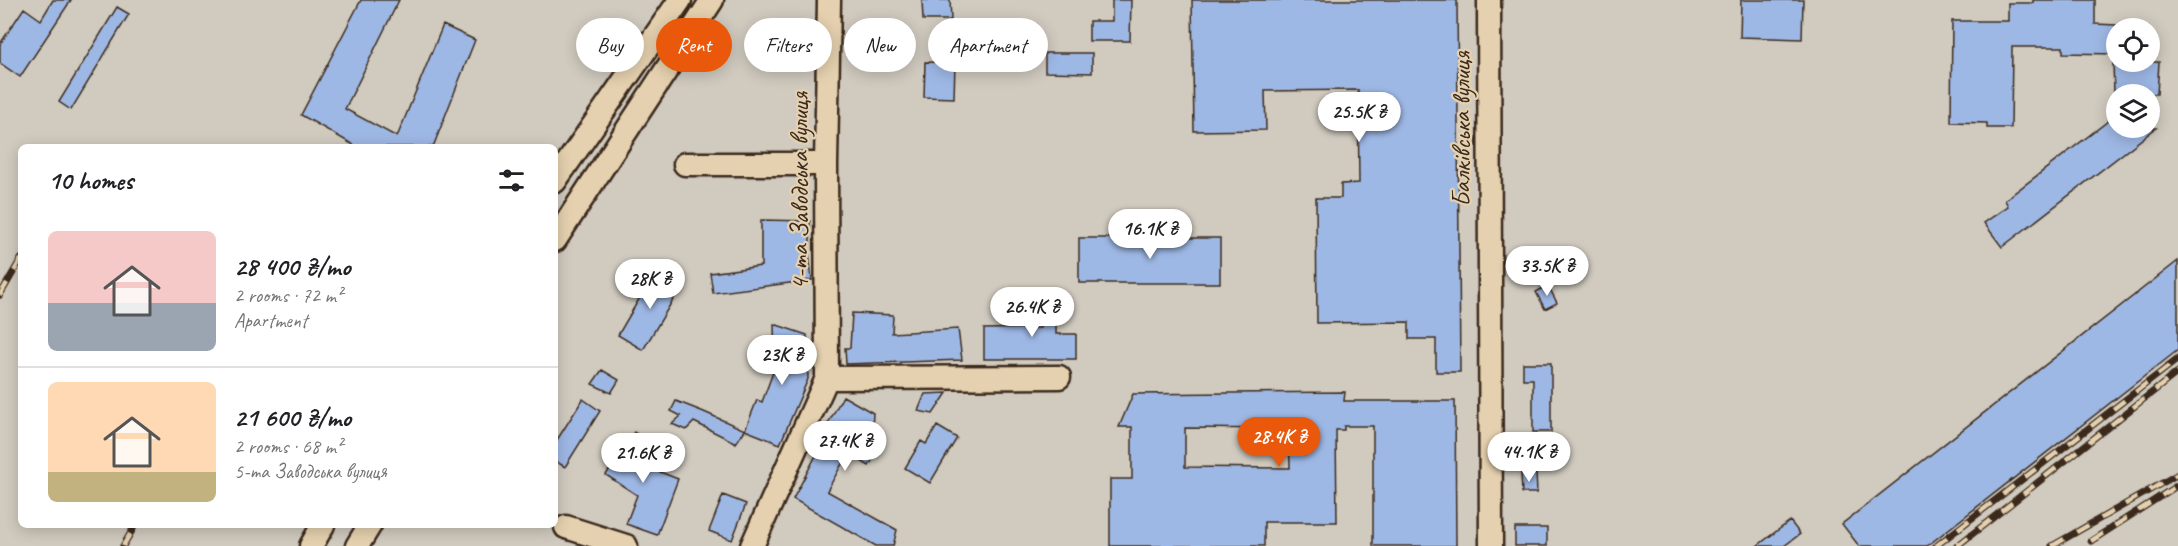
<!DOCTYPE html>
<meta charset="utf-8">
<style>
:root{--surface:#fff;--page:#f2f2f2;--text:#202124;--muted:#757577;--line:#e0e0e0;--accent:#ea580c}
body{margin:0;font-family:Caveat,sans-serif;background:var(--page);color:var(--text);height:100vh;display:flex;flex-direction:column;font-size:22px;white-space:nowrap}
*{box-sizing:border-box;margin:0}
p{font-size:20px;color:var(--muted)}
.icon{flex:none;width:33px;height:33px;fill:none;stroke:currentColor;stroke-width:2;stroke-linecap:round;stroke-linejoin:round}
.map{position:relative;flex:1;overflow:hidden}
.panel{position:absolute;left:18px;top:144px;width:540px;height:384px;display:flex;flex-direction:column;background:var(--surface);border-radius:9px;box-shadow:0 3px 15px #0003}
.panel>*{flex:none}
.top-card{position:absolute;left:576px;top:18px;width:570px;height:54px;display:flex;gap:12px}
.buttons{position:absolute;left:2106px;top:18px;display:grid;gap:12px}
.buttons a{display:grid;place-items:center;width:54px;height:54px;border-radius:50%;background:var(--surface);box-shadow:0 3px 15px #0003;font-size:30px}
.price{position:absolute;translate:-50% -51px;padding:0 14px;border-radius:21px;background:#fff;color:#222;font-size:20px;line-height:39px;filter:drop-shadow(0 2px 3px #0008)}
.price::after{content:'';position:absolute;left:50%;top:36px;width:18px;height:14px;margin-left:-9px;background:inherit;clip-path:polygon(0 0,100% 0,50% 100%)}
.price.selected{background:var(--accent);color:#fff}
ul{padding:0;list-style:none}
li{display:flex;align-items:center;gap:18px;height:150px;padding:0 30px}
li+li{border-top:2px solid var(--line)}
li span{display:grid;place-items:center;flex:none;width:168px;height:120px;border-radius:9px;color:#555}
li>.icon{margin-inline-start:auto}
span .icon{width:72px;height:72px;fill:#fffc;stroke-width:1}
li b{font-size:26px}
h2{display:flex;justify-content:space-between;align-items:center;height:72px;padding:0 30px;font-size:26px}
.tag{padding:0 21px;border-radius:27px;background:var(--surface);box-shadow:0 3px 15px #0003;font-size:21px;line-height:54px}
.tag.selected{background:var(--accent);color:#fff}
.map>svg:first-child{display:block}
.building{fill:#9eb8e5;stroke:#3b2a1e;stroke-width:1.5;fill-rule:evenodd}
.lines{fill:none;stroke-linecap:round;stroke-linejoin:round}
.minor-casing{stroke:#3b2a1e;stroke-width:27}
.minor{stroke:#e5d1af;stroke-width:22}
.rail-casing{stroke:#3b2a1e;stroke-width:7}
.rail{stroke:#e5d1af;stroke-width:4.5;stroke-dasharray:14;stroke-linecap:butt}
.labels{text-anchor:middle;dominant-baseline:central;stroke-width:4.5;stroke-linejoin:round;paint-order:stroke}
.street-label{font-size:26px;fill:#3b2a1e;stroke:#e5d1af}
</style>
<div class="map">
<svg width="2178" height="546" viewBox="0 0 2178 546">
<rect width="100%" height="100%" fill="#d0cabf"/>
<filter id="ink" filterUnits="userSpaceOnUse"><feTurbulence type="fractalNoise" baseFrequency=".0167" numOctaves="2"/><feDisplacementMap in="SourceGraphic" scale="12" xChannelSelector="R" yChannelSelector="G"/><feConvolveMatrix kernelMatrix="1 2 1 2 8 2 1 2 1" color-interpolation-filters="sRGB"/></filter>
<g filter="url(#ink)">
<path class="building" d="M53 0H71L20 77 0 63V44L24 8 41 20Z
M361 0H399L345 109 397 137 443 25 475 40 433 147H357L301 115Z
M922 0H950L951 20H923Z
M1112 0H1131L1130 41H1089V21H1112Z
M1192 0H1457L1460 372H1436V339H1409V322L1317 323 1316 198H1341V184L1359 183 1358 90 1265 91 1266 130 1194 131Z
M1741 0H1803L1802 39 1740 37Z
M2033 0H2095V24L2116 25V54L2063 53V47H2012L2011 128H1987V123L1951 122 1952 21H2008V3H2033Z
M117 7 129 14 71 110 59 102Z
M1045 53H1092V73L1045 72Z
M925 62 955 63 954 98 924 97Z
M2113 62H2159L2157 94H2114Z
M2116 115V128H2156L2002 247 1984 223 2008 206 2005 200Z
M761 220 810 221V244H808L812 280 713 293 710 273 761 266Z
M1079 238H1220V283H1079Z
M2178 261V350L1927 546H1859L1842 524Z
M656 270 682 285 643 350 618 335Z
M1548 285 1557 303 1545 309 1536 292Z
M1040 289H1056V334H1076V359H984V329L1040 328Z
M852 313 893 315 892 333 958 329 962 360 846 364 845 348H850Z
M774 324 807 335 808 379 780 444 745 430 757 400 762 402 775 367Z
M1523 363H1551V432H1533V379H1523Z
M602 370 619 380 611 393 592 384Z
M1345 392 1344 401H1455L1456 546H1373V426H1344V430H1336L1337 522H1264V546H1110V479H1132V427H1119L1133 394ZM1185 428 1289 429 1290 468 1185 467Z
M947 393 933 414 918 411 925 394Z
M843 396 873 413 872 430 885 438 869 466 848 453 827 491 897 530 893 546H876L793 499 821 446 817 444Z
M583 399 600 411 565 467 555 461V443Z
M676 401 704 412 745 430 736 443 694 422 686 430 672 424 681 416 671 411Z
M937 426 957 438 930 483 905 468 921 441 926 444Z
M634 432 659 449 647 467 678 479 657 535 626 524 637 495 606 475Z
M1521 473H1536L1537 493H1522Z
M723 495 746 504 732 540 709 531Z
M1790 521 1800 534 1784 546H1757Z
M1515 528H1547V546H1515Z"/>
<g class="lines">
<g class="minor-casing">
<path id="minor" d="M1489 0 1491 546
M685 164H826
M555 181 680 0
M555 240 712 0
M827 378 1059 377
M566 527 626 546
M311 546 323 525
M357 546 370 525
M752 546 827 378 826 164 829 0"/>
</g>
<use href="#minor" class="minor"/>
<g class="rail-casing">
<path id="rail" d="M0 295 21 259
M2091 541 2178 485
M123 546 133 529
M1936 546 2178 359
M1957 546 2178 372
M2052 546 2178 474"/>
</g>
<use href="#rail" class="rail"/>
</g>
</g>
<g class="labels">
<g class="street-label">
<text transform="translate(1461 129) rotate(-90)">Балківська вулиця</text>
<text transform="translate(799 191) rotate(-90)">4-та Заводська вулиця</text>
</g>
</g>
</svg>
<div class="buttons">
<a><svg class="icon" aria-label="locate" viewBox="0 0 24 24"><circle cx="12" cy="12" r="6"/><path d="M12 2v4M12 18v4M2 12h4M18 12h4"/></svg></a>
<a><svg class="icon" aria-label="layers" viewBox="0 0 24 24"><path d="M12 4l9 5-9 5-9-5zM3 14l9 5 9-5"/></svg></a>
</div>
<b class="price" style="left:1359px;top:143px">25.5K ₴</b>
<b class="price" style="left:1150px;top:260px">16.1K ₴</b>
<b class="price" style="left:1547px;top:297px">33.5K ₴</b>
<b class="price" style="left:650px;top:310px">28K ₴</b>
<b class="price" style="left:1032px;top:338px">26.4K ₴</b>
<b class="price" style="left:782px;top:386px">23K ₴</b>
<b class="price selected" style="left:1279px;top:468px">28.4K ₴</b>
<b class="price" style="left:845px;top:472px">27.4K ₴</b>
<b class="price" style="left:1529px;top:483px">44.1K ₴</b>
<b class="price" style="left:643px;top:484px">21.6K ₴</b>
<div class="top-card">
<a class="tag">Buy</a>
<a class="tag selected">Rent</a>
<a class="tag">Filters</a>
<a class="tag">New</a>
<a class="tag">Apartment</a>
</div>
<section class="panel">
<h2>10 homes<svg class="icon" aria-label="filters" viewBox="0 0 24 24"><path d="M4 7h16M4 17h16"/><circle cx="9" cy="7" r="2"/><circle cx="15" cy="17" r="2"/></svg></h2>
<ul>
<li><span style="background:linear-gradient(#f6c9c9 60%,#9aa5b1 0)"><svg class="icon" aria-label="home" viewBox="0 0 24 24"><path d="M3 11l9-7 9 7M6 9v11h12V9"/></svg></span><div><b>28 400 ₴/mo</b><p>2 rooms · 72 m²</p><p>Apartment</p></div></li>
<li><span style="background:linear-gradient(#ffd9b3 75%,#c2b280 0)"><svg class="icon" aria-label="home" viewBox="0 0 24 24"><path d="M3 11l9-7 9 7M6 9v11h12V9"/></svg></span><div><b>21 600 ₴/mo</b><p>2 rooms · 68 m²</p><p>5-та Заводська вулиця</p></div></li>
</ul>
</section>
</div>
